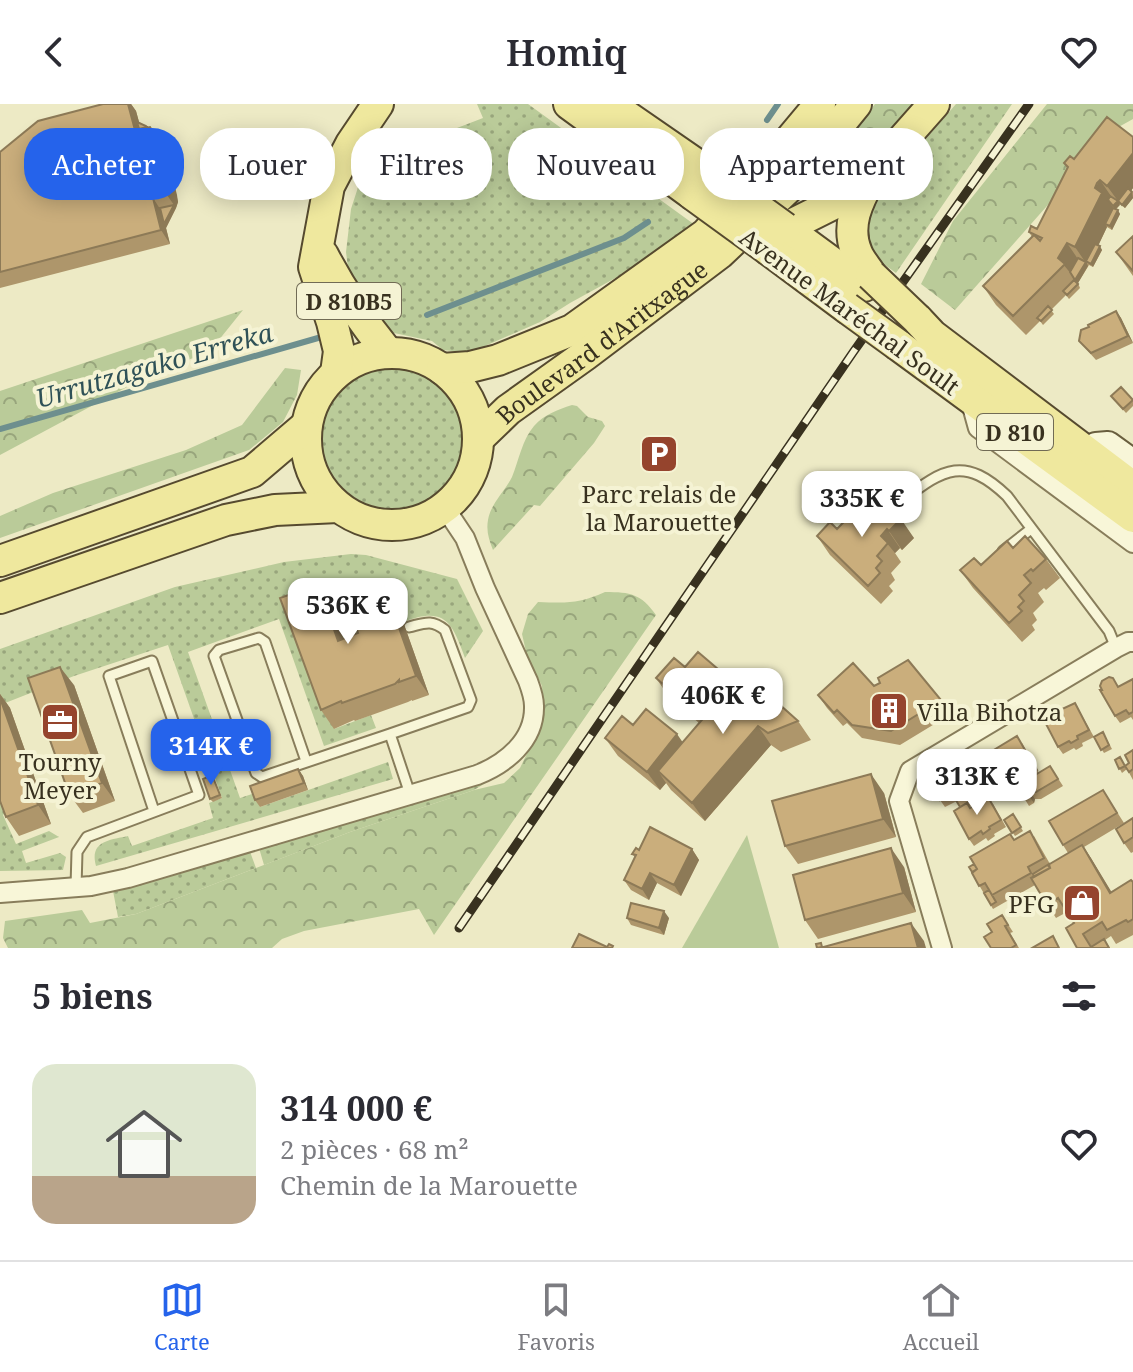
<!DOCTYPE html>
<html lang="fr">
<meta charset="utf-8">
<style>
:root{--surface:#fff;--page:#f2f2f3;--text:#2b2b33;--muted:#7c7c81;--line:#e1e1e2;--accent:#2563eb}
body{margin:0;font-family:"Noto Serif",serif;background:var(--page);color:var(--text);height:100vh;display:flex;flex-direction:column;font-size:30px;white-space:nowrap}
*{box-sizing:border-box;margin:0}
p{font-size:26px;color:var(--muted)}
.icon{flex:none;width:44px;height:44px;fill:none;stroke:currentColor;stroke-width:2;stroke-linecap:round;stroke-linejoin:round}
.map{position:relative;height:844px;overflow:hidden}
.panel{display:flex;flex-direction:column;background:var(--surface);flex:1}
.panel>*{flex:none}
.hud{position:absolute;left:24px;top:24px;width:1086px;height:72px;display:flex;gap:16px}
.price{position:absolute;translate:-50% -68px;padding:0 18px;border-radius:16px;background:#fff;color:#222;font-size:26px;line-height:52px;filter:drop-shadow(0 2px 4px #0008)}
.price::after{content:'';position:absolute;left:50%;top:48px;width:24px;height:18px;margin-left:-12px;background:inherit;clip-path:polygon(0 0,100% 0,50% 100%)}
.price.current{background:var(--accent);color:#fff}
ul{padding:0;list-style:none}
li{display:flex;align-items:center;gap:24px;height:200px;padding:0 32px}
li+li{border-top:2px solid var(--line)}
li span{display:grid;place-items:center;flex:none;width:224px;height:160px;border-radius:24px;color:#555}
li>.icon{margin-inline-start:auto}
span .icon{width:96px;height:96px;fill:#fffc;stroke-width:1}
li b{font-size:34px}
h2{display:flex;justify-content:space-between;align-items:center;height:96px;padding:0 32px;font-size:34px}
.chip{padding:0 28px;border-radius:32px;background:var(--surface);box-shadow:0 4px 20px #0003;font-size:28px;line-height:72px}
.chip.current{background:var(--accent);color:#fff}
header{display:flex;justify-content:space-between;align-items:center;height:104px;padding:0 32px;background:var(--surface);font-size:36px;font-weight:600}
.tab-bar{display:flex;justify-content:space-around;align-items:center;height:112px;border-top:2px solid var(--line);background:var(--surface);font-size:22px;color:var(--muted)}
.tab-bar a{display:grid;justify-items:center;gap:4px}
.tab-bar .current{color:var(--accent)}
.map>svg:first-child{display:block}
.grass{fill:url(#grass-dots)}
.forest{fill:url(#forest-crowns)}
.park{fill:#bacb99}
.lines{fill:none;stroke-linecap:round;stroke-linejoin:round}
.stream{stroke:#6d8f8e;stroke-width:6}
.lane-casing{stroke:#887d5b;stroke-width:13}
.street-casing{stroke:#887d5b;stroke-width:22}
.secondary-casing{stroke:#695e3e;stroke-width:30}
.primary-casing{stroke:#564a2f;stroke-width:34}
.lane{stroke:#f8f6d8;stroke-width:9}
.street{stroke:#f8f6d8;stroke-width:18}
.secondary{stroke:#f8f6d8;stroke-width:26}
.primary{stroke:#efe89e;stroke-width:30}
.rail-casing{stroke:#38311f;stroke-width:9}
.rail{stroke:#f5f3d4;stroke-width:6;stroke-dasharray:18;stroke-linecap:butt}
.primary-bridge-casing{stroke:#564a2f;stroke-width:34;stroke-linecap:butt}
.primary-bridge{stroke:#efe89e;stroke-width:30}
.wall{fill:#ae966b}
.shaded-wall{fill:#8d7a57}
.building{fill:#caae7c;stroke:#8d7a57;stroke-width:2}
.labels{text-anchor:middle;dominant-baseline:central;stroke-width:8;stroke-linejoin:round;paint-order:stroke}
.shield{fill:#f5f3d4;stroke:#716b55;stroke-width:2}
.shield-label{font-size:22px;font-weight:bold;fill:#38311f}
.street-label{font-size:24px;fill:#38311f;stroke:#f5f3d4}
.poi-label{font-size:24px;fill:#38311f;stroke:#f5f3d4}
.water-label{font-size:26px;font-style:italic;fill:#2f5157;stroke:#f5f3d4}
</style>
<header><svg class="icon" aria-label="back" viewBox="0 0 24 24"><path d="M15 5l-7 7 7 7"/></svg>Homiq<svg class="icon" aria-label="heart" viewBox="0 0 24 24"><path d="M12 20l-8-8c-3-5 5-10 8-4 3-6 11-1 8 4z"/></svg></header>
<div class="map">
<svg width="1133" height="844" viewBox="0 0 1133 844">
<defs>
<pattern id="grass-dots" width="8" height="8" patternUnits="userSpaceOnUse" patternTransform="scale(2)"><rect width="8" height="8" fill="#bacb99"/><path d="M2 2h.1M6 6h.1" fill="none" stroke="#98a57c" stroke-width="1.8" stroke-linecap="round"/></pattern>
<pattern id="forest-crowns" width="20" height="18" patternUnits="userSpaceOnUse" patternTransform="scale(2)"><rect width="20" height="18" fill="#bacb99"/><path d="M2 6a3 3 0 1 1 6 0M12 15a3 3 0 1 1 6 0" fill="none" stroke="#98a57c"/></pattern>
</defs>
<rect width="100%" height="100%" fill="#edeac5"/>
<path class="grass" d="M477 0H528L695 121 630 166 570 199 540 218 469 249 443 246 432 237 394 229 383 223 349 172 346 148 351 105 362 71 377 40C393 33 400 41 415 38 436 34 463 21 483 14Z
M956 0H1012L896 169 881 158 870 142 867 113 879 89Z
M321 332a73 73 0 1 1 146 0a73 73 0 1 1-146 0Z
M351 450 366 451 457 475 483 527 465 554C452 518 445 502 403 518L399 509 371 548 334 625 371 611 376 624 324 642 279 515 188 548 240 694 255 689 260 703 388 658 393 675 96 762C89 737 110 736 128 732L132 742 213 714 209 699 222 694 168 541 74 572 0 601V545L175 483 284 458Z
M488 675 489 677 474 686 350 728 264 761 259 744Z
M0 687 7 708 3 711 16 740 49 727 59 733 22 747 26 759 60 749 66 753 63 766 0 767Z
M249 745 256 764 136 810 118 813 113 787Z"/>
<path class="forest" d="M875 0H917L859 66 834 83 811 84Z
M1047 0H1133V15L1115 25 955 206 921 180 953 117Z
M243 206 210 247 142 275 0 351V287Z
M285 264 301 266 297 291 283 318 249 346 0 434V412L53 389 186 346 242 321Z
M572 301 577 302 588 313 602 317 605 322 594 339 540 402 534 401 493 446C489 436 486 427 488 416 491 399 505 387 512 373 519 356 522 336 534 322 545 310 557 306 572 301Z
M605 488C631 488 641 490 656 511L434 831 419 805 304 827 282 835 272 844H8L3 834 5 817 82 806 90 819 136 810 350 728 474 686 504 679 520 664 538 627 543 608 542 582 527 552 522 530 528 510 538 498C567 499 578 500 605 488Z"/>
<path class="park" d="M747 731 779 844H682Z"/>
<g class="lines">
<path class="stream" d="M767 16 778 0
M427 211 624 134 648 118
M0 325 318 234"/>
<g class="lane-casing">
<path id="lane" d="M903 396C944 364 965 352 1007 392L1109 527 1116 544
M1003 447 1031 425
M409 523C425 519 431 515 445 526L471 596 468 603 390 630 410 690
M306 657 265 538 259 534 219 546 214 552 256 669 262 673 390 630
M76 783 77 748 87 733 199 691 152 557 109 572 154 707"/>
</g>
<g class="street-casing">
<path id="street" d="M970 295 978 324 1133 439
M0 789 91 782 128 774 477 671C505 660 535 637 534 602 534 594 531 585 528 577L485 484 465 434 445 404
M942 844 899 697 910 667 1116 544 1128 538H1133"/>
</g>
<g class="secondary-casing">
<path id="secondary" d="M1089 350 1096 342 1108 341 1133 359"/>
</g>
<g class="primary-casing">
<g id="primary">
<path d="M569 0 692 90"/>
<path d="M609 0 709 69"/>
<path d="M871 73C858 97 845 122 857 149 860 157 867 164 871 171"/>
<path d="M785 124 833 100 874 68 934 0"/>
<path d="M785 124 864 182"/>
<path d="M769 146 847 204"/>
<path d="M323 151C341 186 363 218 388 249"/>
<path d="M917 215 932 231 1133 383"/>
<path d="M898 241 1133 413"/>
<circle cx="392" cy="335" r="86"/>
<path d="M442 265 470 263 498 256 572 226 706 130 764 67 820 0"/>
<path d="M336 269 339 247 332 218 314 163 329 82 351 40 378 0"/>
<path id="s1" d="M479 334 508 306 585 251 720 149 787 85 856 0"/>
<path d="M0 457 252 368 306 322"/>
<path d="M0 494 226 416 275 406 338 403"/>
</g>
</g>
<use href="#lane" class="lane"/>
<use href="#street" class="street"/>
<use href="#secondary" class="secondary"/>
<use href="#primary" class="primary"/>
<g class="rail-casing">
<path id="rail" d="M459 824 854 247 1029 0"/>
</g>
<use href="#rail" class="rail"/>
<g class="primary-bridge-casing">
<path id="primary-bridge" d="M709 69 785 124
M692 90 769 146
M871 171 917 215
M847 204 898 241"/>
</g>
<use href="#primary-bridge" class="primary-bridge"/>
</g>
<path class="wall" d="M103 0H131L136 7 139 18 147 23H150L164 42 166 47 178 98 176 104 166 124 170 140 0 184V48Z
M1133 33V84L1131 87 1133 89V94L1125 104 1120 100 1116 105 1120 110 1112 126 1107 123 1098 142 1102 146 1093 163 1089 161 1078 179 1080 184 1069 195 1066 191 1051 206 1054 210 1043 221 1040 217 1026 231 996 201 983 182 1032 133 1029 128 1037 125 1067 64 1064 59Z
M1133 132V172L1116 148Z
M1116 207 1121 214 1133 239 1096 256 1079 237Z
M1111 292 1133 296V302L1126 309Z
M867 405 914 434 902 446 900 444 895 449 901 458 891 469 895 476 889 482 893 487 881 500 830 451 817 432 837 425Z
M1013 444 1046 455 1060 474 1046 486 1044 484 1038 489 1044 498 1033 509 1037 516 1032 521 1035 526 1022 538 973 484 960 466 981 461Z
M298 489 331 499 343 535 358 529 370 497 387 490 400 509 429 591 412 597V596L408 598 355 617 354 616 334 625 321 606Z
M685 563 732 580 798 617 811 636 781 648 771 641 705 717 671 686 666 679 660 686 618 652 605 634 633 621 683 638 699 619 669 593 656 574Z
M1133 575V616L1131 613 1120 619 1115 612 1119 583Z
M74 581 115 697 83 709 69 690Z
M874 582 941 596 951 610 900 641 862 634 847 619 843 622 827 604 818 591Z
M0 590 10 604 51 720 19 732 6 713 0 697Z
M1075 599 1094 633 1082 639 1083 642 1076 646 1074 644 1063 650 1058 643 1063 611Z
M1105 632 1112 645 1104 649 1094 633Z
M1022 639 1039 669 1050 662 1063 682 1041 695H1035L1034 699 1029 702 1011 673 1009 675 1004 668Z
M1133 646V676L1127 665 1122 669 1115 656 1125 662 1129 659Z
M964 663 983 695 969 703 970 704 993 700 1006 723 994 730 995 732 988 737 986 734 974 742 969 735 960 703 957 697 945 703 940 696Z
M298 665 303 672 308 686 260 703 255 696Z
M212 671 222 694 213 698 210 695Z
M1103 686 1124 719 1084 743 1111 788 1133 778V831L1116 840 1111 832 1105 836 1110 844H1077L1074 819 1067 808 1056 814 1035 781 993 805 972 769 1014 736 1034 732 1050 760 1068 749 1063 741Z
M884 689 896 733 798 760 785 742Z
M1013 710 1023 727 1015 732 1004 716Z
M1133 714V748L1131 749 1124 739Z
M692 745 699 756 681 792 657 779 649 796 631 786 624 776 635 753 632 750 639 746Z
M904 763 916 808 818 835 805 816Z
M1002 811 1013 828 1010 829 1019 844H991L992 828Z
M627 814H669L664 831 631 821Z"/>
<path class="shaded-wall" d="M128 0H131L136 7 144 36 135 26Z
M154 29 166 47 177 91 178 98 176 104 166 124 170 140 161 126 153 94 162 108 174 101 167 91 162 79 151 35 161 49 164 44Z
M1133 49V84L1121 100 1118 97 1120 101 1115 106 1113 102 1118 97 1107 82Z
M1100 76 1113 95 1110 99 1115 107 1105 120 1107 123 1090 159 1086 157 1088 162 1075 143 1095 84Z
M1132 88 1133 94 1125 104 1122 101Z
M1118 106 1120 110 1112 126 1110 122Z
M1067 139 1080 158 1072 171 1058 154Z
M1100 142 1102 146 1093 163 1091 160Z
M1086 158 1088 162 1078 179 1075 176Z
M1116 207 1121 214 1133 239 1128 232Z
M901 415 914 434 902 446 889 427Z
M887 425 900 444 895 449 881 432Z
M318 480 331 499 351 556 338 537Z
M360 483 374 501 366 500Z
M387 490 400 509 429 591 416 572Z
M60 563 74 581 115 697 102 679Z
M726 572 740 591 709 627 696 609Z
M0 590 10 604 51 720 38 701 0 594Z
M758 622 771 641 705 717 692 699Z
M677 630 690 649 658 667 666 679 660 686 647 668Z
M298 665 303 672 308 686 304 679Z
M871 670 884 689 896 733 883 715Z
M1030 688 1035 695 1034 699 1029 692Z
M1082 741 1091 754 1120 802 1110 789Z
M891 744 904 763 916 808 903 789Z
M692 745 699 756 681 792 674 781Z
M650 769 657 779 649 796 642 785Z
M664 807 669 814 664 831 659 824Z
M911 819 924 837 926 844H918Z"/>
<path class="building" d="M103 0H128L135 26 150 23 157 34 151 35 162 79 168 77V84L167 91 153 94 161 126 0 168V48L38 17Z
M1107 13 1133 33V49L1107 82 1100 76 1097 79 1095 84 1102 89 1075 143 1067 139 1058 154 1065 160 1013 212 983 182 1034 131 1040 137 1042 134 1029 128 1031 122 1037 125 1068 63 1064 59 1070 52 1074 55Z
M137 18 146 22 147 23 139 25Z
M164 44 174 87 168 77 166 78 158 45Z
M1128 84 1132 88 1122 101 1118 97Z
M1110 92 1118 97 1113 102 1108 96Z
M174 101 164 120 160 104Z
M1113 104 1118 106 1110 122 1105 120Z
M1133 132V167L1116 148Z
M1095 140 1100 142 1091 160 1086 157Z
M1078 154 1086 158 1075 176 1070 168Z
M1074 176 1078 180 1067 191 1063 187Z
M1048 202 1052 206 1041 217 1037 214Z
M1116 207 1128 232 1091 249 1079 237 1081 226 1089 223 1088 221Z
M1121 283 1133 296 1123 305 1111 292Z
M878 393 901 415 889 427 887 425 881 432 888 439 877 452 882 457 876 464 880 469 868 482 817 432 830 418 837 425 861 400 867 405Z
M1025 432 1046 455 1033 467 1031 465 1024 471 1031 479 1019 491 1024 497 1018 503 1022 507 1009 519 960 466 974 454 981 461 1007 437 1013 444Z
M318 480 338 537 358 529 344 489 360 483 366 500 371 498 370 497 387 490 416 572 399 578V576L395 580 342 599 341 597 321 606 280 494 297 488V489L301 488V486Z
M698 548 726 572 696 609 656 574 674 554 685 563Z
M908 556 941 596 891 627 852 621 837 606 834 609 818 591 853 559 874 582 880 579 878 574Z
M60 563 102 679 69 690 28 574Z
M743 568 798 617 768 629 758 622 692 699 658 667Z
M1109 573 1113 574 1118 583 1133 575V608L1129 610 1126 606 1115 612 1100 586H1102L1100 582 1102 577Z
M0 594 38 701 6 713 0 697Z
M1075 599 1089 626 1077 632 1078 635 1071 639 1069 637 1058 643 1046 620 1063 611 1060 606Z
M646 605 677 630 647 668 605 634 622 612 633 621Z
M1103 628 1109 641 1101 646 1094 633Z
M1017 632 1029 653 1025 656 1030 665 1012 675 1007 666 1004 668 992 647Z
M1133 646V665L1129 668 1125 662 1119 665 1115 656 1120 653 1125 662 1129 659 1125 651Z
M959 656 972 678 940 696 929 674Z
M1032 657 1037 666 1033 668 1027 659Z
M1050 662 1058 675 1036 688H1030L1029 692 1024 695 1017 682Z
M298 665 304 679 255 696 250 682Z
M871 670 883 715 785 742 772 697Z
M212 671 220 691 210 695 203 675Z
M974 682 980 691 960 703 954 693Z
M1103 686 1117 709 1063 741 1049 717Z
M988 693 1001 716 989 723 990 725 983 730 981 727 969 735 954 707 967 699 970 704Z
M1013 710 1021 723 1012 729 1004 716Z
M1133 714V733L1124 739 1116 725Z
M650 723 692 745 674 781 650 769 642 785 624 776 636 751 632 750 636 744 639 746Z
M1030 727 1044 754 1028 763 1031 769 992 791 985 779 979 782 972 769 977 765 970 753 1010 730 1014 736Z
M1082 741 1110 789 1131 776 1133 778V815L1128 818 1126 816 1107 826 1102 818 1083 830 1091 843 1104 835 1109 844H1077L1066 824 1074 819 1058 794 1047 801 1031 774 1050 764 1048 761Z
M891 744 903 789 805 816 793 771Z
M974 760 977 765 972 768 969 763Z
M1049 760 1050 764 1034 773 1033 770Z
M989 786 996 798 991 801 984 789Z
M631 799 664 807 659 824 627 814Z
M1002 811 1008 821 1005 822 1016 841 1011 844H991L984 833 992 828 987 820Z
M911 819 918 844H820Z
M579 830 607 843 609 840 613 842 612 844H572Z
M1053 832 1059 844H1032Z
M821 839 822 843 817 844 816 840Z"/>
<defs>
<g id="parking-square" transform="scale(2)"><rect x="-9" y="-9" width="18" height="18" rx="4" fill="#95442d" stroke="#f5f3d4"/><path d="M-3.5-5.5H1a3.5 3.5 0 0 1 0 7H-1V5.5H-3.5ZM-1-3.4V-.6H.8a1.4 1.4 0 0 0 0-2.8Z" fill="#fff"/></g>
<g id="building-square" transform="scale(2)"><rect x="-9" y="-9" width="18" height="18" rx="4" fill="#95442d" stroke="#f5f3d4"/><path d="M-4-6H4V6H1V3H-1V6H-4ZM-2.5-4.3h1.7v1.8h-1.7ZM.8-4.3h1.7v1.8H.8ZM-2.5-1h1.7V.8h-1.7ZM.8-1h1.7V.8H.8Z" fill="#fff"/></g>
<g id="office-square" transform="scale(2)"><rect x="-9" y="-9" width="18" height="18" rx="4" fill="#95442d" stroke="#f5f3d4"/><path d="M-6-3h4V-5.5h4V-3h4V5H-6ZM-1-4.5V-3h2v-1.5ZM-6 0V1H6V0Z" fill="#fff"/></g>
<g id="shop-square" transform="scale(2)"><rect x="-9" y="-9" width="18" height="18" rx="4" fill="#95442d" stroke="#f5f3d4"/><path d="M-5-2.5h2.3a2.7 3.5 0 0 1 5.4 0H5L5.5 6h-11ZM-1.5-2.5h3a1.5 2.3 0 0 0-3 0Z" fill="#fff"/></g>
</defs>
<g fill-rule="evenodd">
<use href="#parking-square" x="659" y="350"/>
<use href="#building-square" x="889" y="607"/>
<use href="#office-square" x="60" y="618"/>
<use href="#shop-square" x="1082" y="799"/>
</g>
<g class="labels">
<g class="shield">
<rect x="297" y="179" width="104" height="36" rx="6"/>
<rect x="977" y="310" width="76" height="36" rx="6"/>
</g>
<g class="shield-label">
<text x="349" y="197">D 810B5</text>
<text x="1015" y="328">D 810</text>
</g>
<g class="street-label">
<text transform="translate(850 207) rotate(36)">Avenue Maréchal Soult</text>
<text stroke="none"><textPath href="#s1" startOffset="156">Boulevard d'Aritxague</textPath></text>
</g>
<g class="poi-label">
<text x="659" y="389">Parc relais de<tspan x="659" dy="28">la Marouette</tspan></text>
<text x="917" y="607" text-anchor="start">Villa Bihotza</text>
<text x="60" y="657">Tourny<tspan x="60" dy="28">Meyer</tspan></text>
<text x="1054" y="799" text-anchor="end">PFG</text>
</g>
<g class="water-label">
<text transform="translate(154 261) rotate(-16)">Urrutzagako Erreka</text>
</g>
</g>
</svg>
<b class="price" style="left:862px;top:435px">335K €</b>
<b class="price" style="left:348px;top:542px">536K €</b>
<b class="price" style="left:723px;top:632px">406K €</b>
<b class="price current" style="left:211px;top:683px">314K €</b>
<b class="price" style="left:977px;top:713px">313K €</b>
<div class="hud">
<a class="chip current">Acheter</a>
<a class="chip">Louer</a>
<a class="chip">Filtres</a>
<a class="chip">Nouveau</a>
<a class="chip">Appartement</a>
</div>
</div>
<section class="panel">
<h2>5 biens<svg class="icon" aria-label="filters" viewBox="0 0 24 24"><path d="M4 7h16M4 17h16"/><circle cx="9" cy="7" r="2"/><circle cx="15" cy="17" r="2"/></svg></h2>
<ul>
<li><span style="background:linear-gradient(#dfe7d0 70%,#b9a48a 0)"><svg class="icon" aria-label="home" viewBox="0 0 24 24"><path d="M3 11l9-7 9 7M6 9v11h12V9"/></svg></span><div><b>314 000 €</b><p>2 pièces · 68 m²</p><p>Chemin de la Marouette</p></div><svg class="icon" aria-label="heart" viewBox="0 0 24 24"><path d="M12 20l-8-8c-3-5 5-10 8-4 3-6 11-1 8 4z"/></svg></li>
</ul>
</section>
<nav class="tab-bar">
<a class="current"><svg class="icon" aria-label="map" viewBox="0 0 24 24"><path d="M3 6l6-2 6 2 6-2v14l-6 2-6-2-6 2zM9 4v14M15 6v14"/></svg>Carte</a>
<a><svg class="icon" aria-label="saved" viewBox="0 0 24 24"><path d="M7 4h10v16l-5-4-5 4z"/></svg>Favoris</a>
<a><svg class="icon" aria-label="home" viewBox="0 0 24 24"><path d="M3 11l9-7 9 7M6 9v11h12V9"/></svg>Accueil</a>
</nav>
